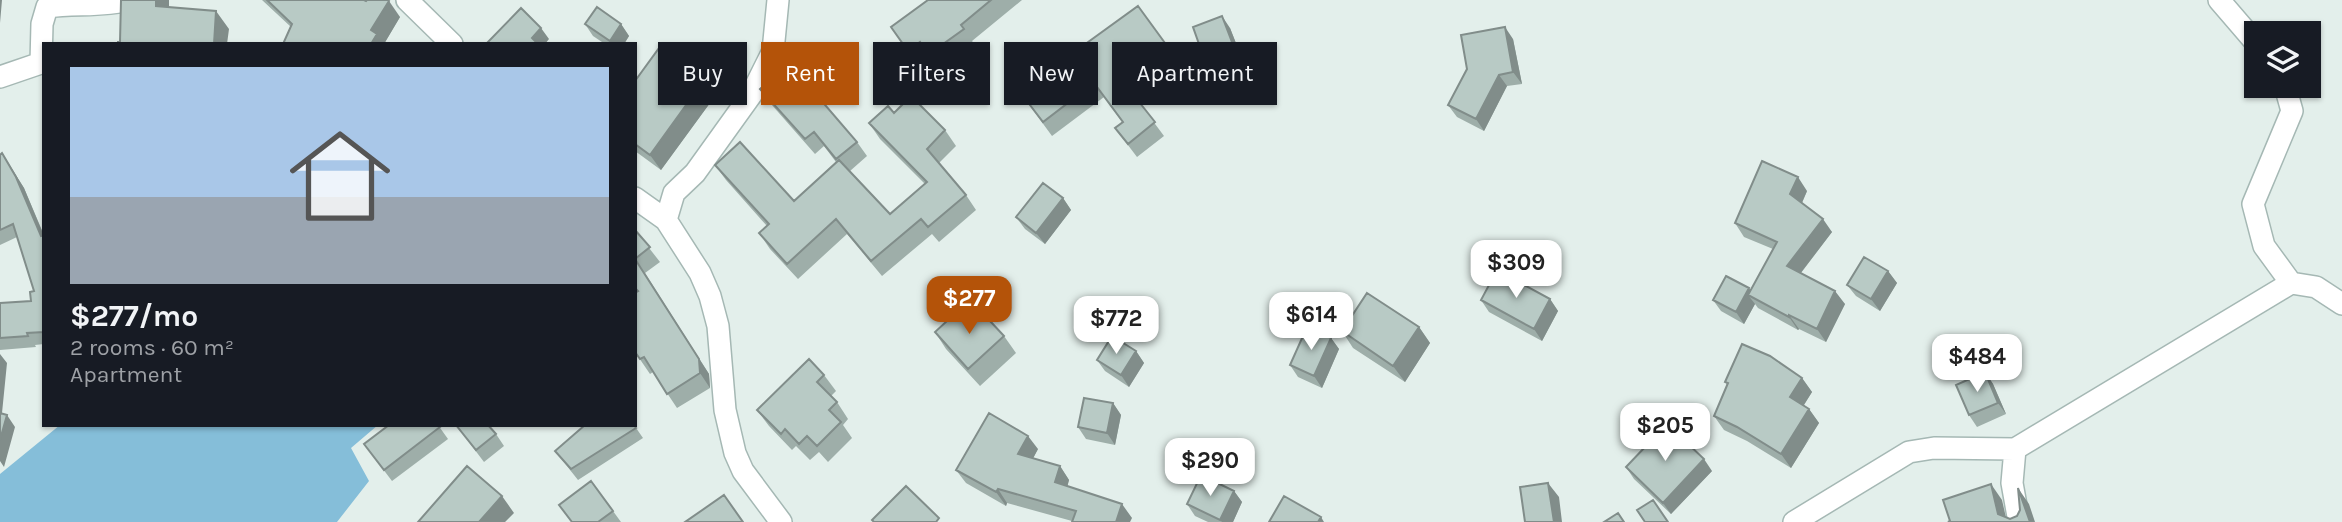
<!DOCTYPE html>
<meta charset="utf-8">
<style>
:root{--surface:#171b24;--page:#242831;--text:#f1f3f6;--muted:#9ea1a6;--line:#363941;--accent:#b45309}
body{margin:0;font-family:Karla,sans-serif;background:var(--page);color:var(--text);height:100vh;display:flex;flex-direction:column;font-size:26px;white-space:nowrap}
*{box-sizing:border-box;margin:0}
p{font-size:23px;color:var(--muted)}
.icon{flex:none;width:38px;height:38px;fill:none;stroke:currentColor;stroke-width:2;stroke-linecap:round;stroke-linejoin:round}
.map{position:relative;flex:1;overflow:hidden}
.side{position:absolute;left:42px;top:42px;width:595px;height:385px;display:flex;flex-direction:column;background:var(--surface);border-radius:0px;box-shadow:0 2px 5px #0004}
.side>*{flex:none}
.guide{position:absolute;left:658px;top:42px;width:665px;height:63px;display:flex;gap:14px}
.tools{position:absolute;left:2244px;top:21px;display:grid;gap:14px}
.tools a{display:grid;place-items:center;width:77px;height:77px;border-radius:0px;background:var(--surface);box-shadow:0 2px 5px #0004;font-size:35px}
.price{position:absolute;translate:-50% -60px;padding:0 16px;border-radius:14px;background:#fff;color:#222;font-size:23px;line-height:46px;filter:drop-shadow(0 2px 4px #0008)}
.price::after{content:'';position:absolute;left:50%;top:42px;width:21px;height:16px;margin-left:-10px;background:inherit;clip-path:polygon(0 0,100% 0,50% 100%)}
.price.on{background:var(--accent);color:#fff}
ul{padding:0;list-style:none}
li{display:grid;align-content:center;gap:14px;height:371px;padding:0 28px}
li+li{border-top:2px solid var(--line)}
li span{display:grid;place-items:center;height:217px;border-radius:0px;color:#555}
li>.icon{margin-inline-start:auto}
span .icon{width:126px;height:126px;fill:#fffc;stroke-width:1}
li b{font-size:30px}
.pill{padding:0 24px;border-radius:0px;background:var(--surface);box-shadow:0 2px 5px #0004;font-size:24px;line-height:63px}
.pill.on{background:var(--accent);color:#fff}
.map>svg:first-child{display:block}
.water{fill:#85bed9}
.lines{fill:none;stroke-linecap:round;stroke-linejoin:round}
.street-casing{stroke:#a5b8b4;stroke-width:24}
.street{stroke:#fff;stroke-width:21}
.wall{fill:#9eaea9}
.shaded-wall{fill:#818d8a}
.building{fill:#b8cac5;stroke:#818d8a;stroke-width:2}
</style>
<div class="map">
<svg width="2342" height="522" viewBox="0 0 2342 522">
<rect width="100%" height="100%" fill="#e3efeb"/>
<path class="water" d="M60 425H378L351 448 369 481 337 522H0V474Z"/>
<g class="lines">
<g class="street-casing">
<path id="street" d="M407 0 452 44
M2219 0 2256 43
M0 77 41 63 42 24 47 7C75 3 102 7 129 0
M2285 86 2292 111 2253 204 2264 246 2291 283
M635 198 666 220 700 273 710 296 718 326 725 410 735 453 743 471 781 522
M666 220 674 193 695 173 751 95 773 51 778 0
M2015 449 2012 483 2019 522
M1794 522 1909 452 1934 448 2015 449 2291 283 2316 287 2342 304"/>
</g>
<use href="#street" class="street"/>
</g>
<path class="wall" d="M262 0H364L400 17 384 44H283L291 27Z
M928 0H1022L972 41 975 45 940 70 932 58 920 67 891 27Z
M1138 6 1182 68 1138 101 1164 136 1137 157 1115 128 1122 122 1104 97 1052 136 1017 88 1055 66Z
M585 24H621L629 36 624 44H605L593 36Z
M1230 28 1243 61 1213 72 1205 61Z
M1513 39 1522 84 1507 86 1484 131 1457 117 1448 105Z
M635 81 718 92 661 170 635 151Z
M760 89 857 142 867 156 850 171 890 214 925 184 880 139 869 123 894 113 945 130 956 146 939 163 966 195 976 210 939 242 932 234 882 276 847 234 798 279 770 249 759 233 767 226 726 180 715 165 794 201 836 162 824 146 815 154 771 104Z
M2 153 24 188 44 235V344L35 345 36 347 0 350V303L31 301 34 291 17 237 0 245V155Z
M1807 191 1802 203 1832 232 1801 273 1845 304 1826 342 1799 329 1798 330 1758 308 1755 304 1744 324 1721 311 1713 300 1750 291 1773 249 1744 237 1735 223Z
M1063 198 1071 210 1045 244 1025 229 1016 217Z
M635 230 660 262 645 273 709 374 710 388 677 408 653 372 650 374 635 352 637 292 635 290Z
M1888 271 1897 283 1880 311 1856 296 1847 285Z
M1550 299 1558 311 1542 341 1489 312 1481 300Z
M966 316 1004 336 1016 353 980 386 946 349 935 332Z
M1419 327 1430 343 1405 382 1353 348 1342 331Z
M1331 338 1339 349 1322 388 1298 377 1290 365Z
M1136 351 1144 363 1129 387 1105 371 1097 360Z
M1985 372 1993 384 2006 414 1977 427 1969 415Z
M824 375 836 391 831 396 837 402 848 419 843 425 852 438 828 462 819 452 810 460 796 446 792 450 769 426 757 410Z
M1802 378 1812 392 1804 405 1809 409 1819 423 1791 468 1747 441 1724 430 1714 416 1727 385 1725 382Z
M1113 403 1121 415 1115 445 1086 439 1078 427Z
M438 425 448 439 392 481 364 444Z
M456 425 496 434 504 446 484 462Z
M634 425 643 438 578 480 555 451Z
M1038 449 1033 458 1060 466 1069 480 1067 486 1132 518 1072 521 1007 503 1006 506 966 483 956 470Z
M1626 467 1712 471 1671 514 1634 479Z
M591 481 621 522H572Z
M1234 491 1242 502 1233 522H1208L1195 516 1187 504Z"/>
<path class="shaded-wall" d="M0 0H2L0 23Z
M156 0H169V23L156 6Z
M389 1 400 17 384 44H371V30Z
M216 11 229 29 227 44H214Z
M1222 16 1230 28 1243 61 1235 50Z
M621 24 629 36 624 44H612L610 41Z
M1505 27 1513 39 1522 84 1513 72Z
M541 28 549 39 545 44H536L532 38Z
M1499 75 1507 86 1484 131 1476 119Z
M707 76 718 92 661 170 650 155Z
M2 153 24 188 44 236H41Z
M1798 177 1807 191 1800 207 1790 194Z
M1063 198 1071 210 1045 244 1036 233Z
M1823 219 1832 232 1796 279 1787 266Z
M635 259 709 374 710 388 700 373Z
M1888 271 1897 283 1880 311 1871 299Z
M1749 288 1756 299 1748 295 1755 304 1744 324 1736 312Z
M1835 291 1845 304 1826 342 1817 329Z
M1550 299 1558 311 1542 341 1534 329Z
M1789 315 1799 329 1798 330 1789 317Z
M1419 327 1430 343 1405 382 1393 366Z
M1331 338 1339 349 1322 388 1314 376Z
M1136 351 1144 363 1129 387 1121 375Z
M0 354 7 363 1 423 0 420Z
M1985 372 1993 384 2006 414 1998 403Z
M1802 378 1812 392 1800 411 1790 397Z
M1113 403 1121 415 1115 445 1107 433Z
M1809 409 1819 423 1791 468 1781 454Z
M7 415 15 427 4 467 0 461V440Z
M1028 436 1038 449 1028 468 1018 454Z
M1704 459 1712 471 1671 514 1663 503Z
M1060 466 1069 480 1065 496 1055 482Z
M1548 483 1559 497 1562 522H1554Z
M1991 484 2002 500 2007 522 1998 514Z
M2018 488 2029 504 2035 522H2030Z
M998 489 1007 503 1006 506 996 492Z
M1234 491 1242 502 1233 522H1222L1220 520Z
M502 496 514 513 505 522H479Z
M1122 504 1132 518 1130 522H1116Z
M1321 517 1324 522H1318Z"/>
<path class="building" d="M121 0H156V6L216 11 214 44H118V42H120Z
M267 0H364L366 1 367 0H388L389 1 371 30 377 34 371 44H283L292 24Z
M928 0H991L961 25 964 29 929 54 920 42 908 51 891 27Z
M1138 6 1173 54 1128 88 1155 122 1128 144 1115 128 1123 122 1094 83 1043 122 1017 88 1051 61 1055 66Z
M597 7 621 24 610 41 585 24Z
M521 8 541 28 532 38 538 44H486Z
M1222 16 1235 50 1205 61 1193 27Z
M1505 27 1513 72 1499 75 1476 119 1448 105 1467 69 1461 35Z
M662 44 707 76 650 155 635 144V81Z
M789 63 857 142 836 159 814 132 805 139 760 89Z
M911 96 945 130 927 149 966 195 928 227 921 219 871 261 836 219 787 264 759 233 769 224 715 165 740 142 794 201 839 160 890 214 927 182 869 123 888 106 894 113Z
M2 153 16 177 41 236 44 235V332L27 333 28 336 0 338V303L31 301 30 292 34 291 13 224 0 230V155Z
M1762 161 1798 177 1790 194 1823 219 1787 266 1835 291 1817 329 1789 315V317L1748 295 1777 242 1735 223Z
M1043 183 1063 198 1036 233 1016 217Z
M635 230 650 247 635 259Z
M1864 257 1888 271 1871 299 1847 285Z
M635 259 699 359 700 373 667 394 644 357 640 359 635 352V293L638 291 635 288Z
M1497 270 1550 299 1534 329 1481 300Z
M1726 276 1749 288 1736 312 1713 300Z
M1367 293 1419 327 1393 366 1342 331Z
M976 306 1004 336 968 369 935 332 960 309 966 316Z
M1307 327 1331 338 1314 376 1290 365Z
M1112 336 1136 351 1121 375 1097 360Z
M1742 344 1770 356 1802 378 1790 397 1809 409 1781 454 1737 427 1714 416 1728 383 1725 382Z
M809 359 824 375 817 382 837 402 829 410 841 422 817 446 807 436 799 444 785 429 781 434 757 410Z
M1985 372 1998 403 1969 415 1956 385Z
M1084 398 1113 403 1107 433 1078 427Z
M0 413 7 415 0 440Z
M989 413 1028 436 1018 454 1060 466 1055 482 1122 504 1116 522H1072L1076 511 998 489 996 492 956 470Z
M1667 424 1704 459 1663 503 1626 467Z
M389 425H438L440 427 384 470 364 444Z
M456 425H488L496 434 476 450Z
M585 425H634L636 428 571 469 555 451Z
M467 466 502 496 479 522H418Z
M1201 475 1234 491 1220 520 1187 504Z
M591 481 613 511 598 522H572L559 505Z
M1548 483 1554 522H1525L1520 487Z
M1991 484 1998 514 2010 519 2017 516 2020 510 2018 488 2030 522H1948L1950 521 1943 500Z
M906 486 939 518 936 522H874L872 520Z
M724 495 743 522H685Z
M1284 496 1321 517 1318 522H1269Z
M1653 500 1668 522H1645L1637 510Z
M1618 513 1624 522H1604Z"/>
</svg>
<div class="tools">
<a><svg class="icon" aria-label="layers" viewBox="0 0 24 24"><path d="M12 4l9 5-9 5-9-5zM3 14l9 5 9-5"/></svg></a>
</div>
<b class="price" style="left:1516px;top:300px">$309</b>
<b class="price on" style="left:969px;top:336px">$277</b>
<b class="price" style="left:1311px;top:352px">$614</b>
<b class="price" style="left:1116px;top:356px">$772</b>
<b class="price" style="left:1977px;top:394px">$484</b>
<b class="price" style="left:1665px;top:463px">$205</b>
<b class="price" style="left:1210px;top:498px">$290</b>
<div class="guide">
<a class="pill">Buy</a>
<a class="pill on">Rent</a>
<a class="pill">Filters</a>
<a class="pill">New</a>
<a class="pill">Apartment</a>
</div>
<section class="side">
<ul>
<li><span style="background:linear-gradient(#a9c7e8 60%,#9aa5b1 0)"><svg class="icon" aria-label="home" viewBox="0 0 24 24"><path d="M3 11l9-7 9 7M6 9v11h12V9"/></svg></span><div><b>$277/mo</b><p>2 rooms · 60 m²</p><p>Apartment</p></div></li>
</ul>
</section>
</div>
